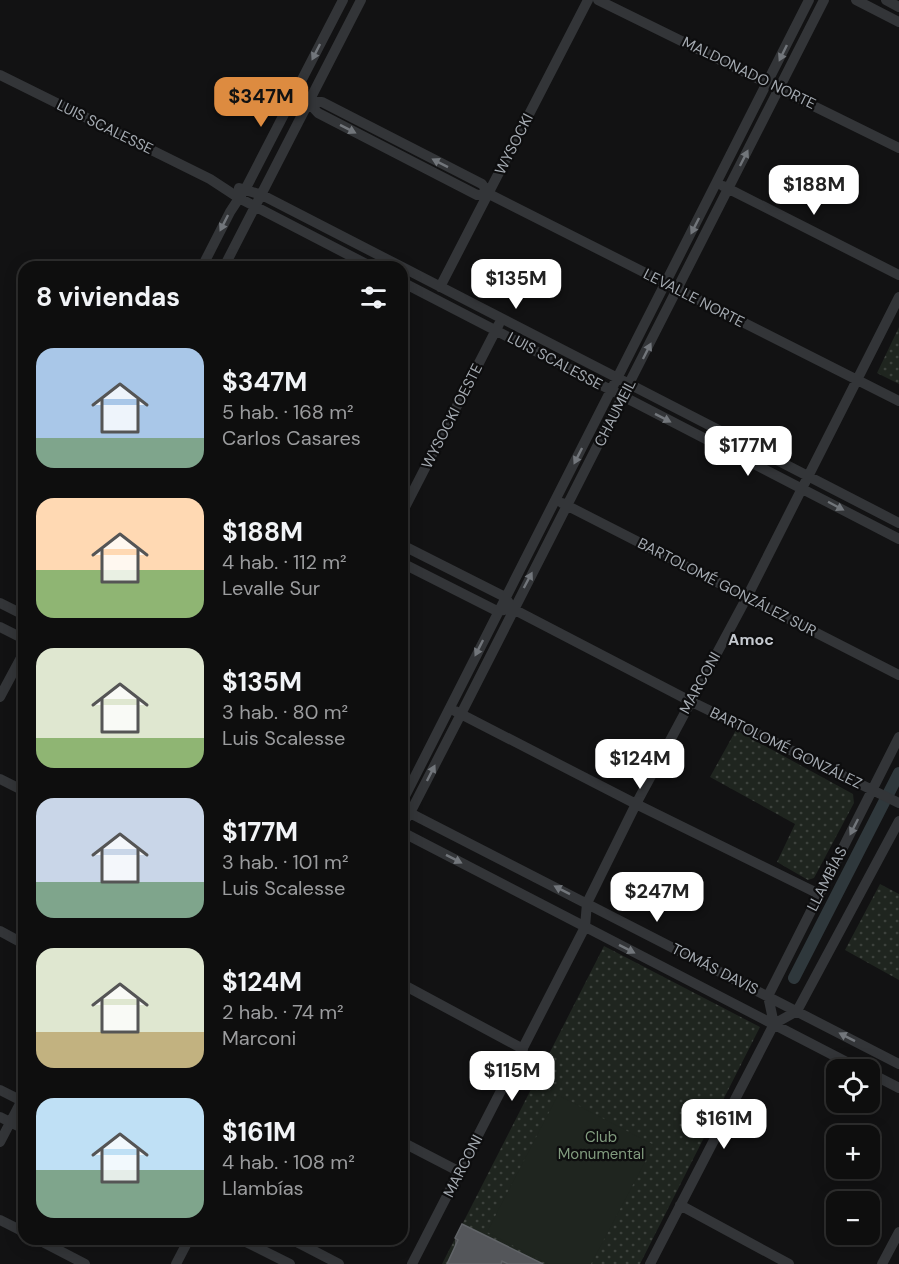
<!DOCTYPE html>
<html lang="es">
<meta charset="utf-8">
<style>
:root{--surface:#0e0e0e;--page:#1c1c1c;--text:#f1f3f6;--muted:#9b9c9e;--line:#2e2e2e;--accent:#dd8b40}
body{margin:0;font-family:"DM Sans",sans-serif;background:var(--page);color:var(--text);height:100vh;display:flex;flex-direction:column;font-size:22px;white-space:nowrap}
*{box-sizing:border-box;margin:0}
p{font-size:20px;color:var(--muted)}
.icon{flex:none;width:33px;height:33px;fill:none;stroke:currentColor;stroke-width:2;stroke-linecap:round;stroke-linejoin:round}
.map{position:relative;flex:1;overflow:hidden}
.side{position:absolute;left:18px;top:261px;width:390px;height:984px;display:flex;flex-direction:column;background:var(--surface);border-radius:18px;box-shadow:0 3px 15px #0003,0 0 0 2px var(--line)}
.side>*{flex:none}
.buttons{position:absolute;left:826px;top:1059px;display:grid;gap:12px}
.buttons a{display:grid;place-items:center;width:54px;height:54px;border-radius:12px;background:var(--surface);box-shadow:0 3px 15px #0003,0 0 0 2px var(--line);font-size:30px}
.price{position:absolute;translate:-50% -51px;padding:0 14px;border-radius:12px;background:#fff;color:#222;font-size:20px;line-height:39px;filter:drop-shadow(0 2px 3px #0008)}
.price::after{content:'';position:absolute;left:50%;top:36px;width:18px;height:14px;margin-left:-9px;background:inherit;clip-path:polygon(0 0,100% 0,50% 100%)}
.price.active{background:var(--accent);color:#111}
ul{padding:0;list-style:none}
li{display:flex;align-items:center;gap:18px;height:150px;padding:0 18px}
li span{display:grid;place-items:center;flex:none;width:168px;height:120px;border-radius:18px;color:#555}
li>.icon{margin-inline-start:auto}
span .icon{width:72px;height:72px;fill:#fffc;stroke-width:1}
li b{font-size:26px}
h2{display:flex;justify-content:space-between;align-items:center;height:72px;padding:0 18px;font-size:26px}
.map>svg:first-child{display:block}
.green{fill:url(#green-dots)}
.pitch{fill:#1f251f}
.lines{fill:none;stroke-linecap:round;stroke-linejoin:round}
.canal{stroke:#2f383c;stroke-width:12}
.street{stroke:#333538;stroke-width:10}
.wall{fill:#4b4c4f}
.building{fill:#54565a;stroke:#616468;stroke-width:1.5}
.oneway{fill:#72767b}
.labels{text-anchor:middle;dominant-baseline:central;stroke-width:4.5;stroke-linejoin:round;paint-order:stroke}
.street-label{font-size:15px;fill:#a5abb2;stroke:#0d0d0e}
.park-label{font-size:15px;fill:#819b7e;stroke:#0d0d0e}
.neighbourhood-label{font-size:16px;font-weight:bold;fill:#c5c9cf;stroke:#0d0d0e}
</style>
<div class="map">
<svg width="899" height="1264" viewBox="0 0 899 1264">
<defs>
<pattern id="green-dots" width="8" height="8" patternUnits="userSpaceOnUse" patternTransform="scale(1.5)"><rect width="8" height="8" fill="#1f251f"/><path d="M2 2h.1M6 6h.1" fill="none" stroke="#3d423d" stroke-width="1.8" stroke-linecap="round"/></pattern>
</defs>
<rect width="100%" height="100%" fill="#121213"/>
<path class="green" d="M899 327V384L877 373Z
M736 730 853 794 854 803 814 878 808 880 777 862 795 824 710 777Z
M880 884 899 894V980L845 950Z
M604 946 760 1027 640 1264H442Z"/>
<path class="pitch" d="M558 1095 654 1145 591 1264H548L487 1232Z"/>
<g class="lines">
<path class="canal" d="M794 978 899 773"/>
<path class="street" d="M598 0 899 148
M856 0 899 22
M886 0 899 7
M0 75 210 179 239 198 372 267
M723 186 899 275
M239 188 262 195 402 267
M489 194 477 195 318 113 308 102H322L482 184 489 194 899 401
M202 267 230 212 247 186 343 0
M224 267 361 0
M402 267 899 523
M402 282 899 539
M440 287 588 0
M562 503 899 675
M402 513 499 324
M402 545 505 597 513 609 690 701 899 803
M402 563 497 611 504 610
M0 603 24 615
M0 627 24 639
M0 697 24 652
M455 711 636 804 819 894
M0 779 24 791
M402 802 809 0
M406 811 899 1064
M402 824 410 813 461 714 824 0
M402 832 862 1070
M0 931 24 944
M402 984 523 1049
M774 1024 768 996 899 737
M870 1073 899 1088
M0 1090 24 1102
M0 1117 24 1129
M0 1142 24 1096
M402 1142 460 1172
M680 1205 789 1264
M0 1220 24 1232
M37 1239 85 1264
M240 1239 290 1264
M291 1239 339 1264
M176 1264 189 1239
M412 1264 585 927 587 903 636 804 747 597 899 297
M650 1264 774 1024 797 1011 899 821
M882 1264 899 1232"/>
</g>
<path class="wall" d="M455 1238 543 1264H447L455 1247Z"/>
<path class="building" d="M462 1224 543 1264H508L502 1261 501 1264H447L458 1240 455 1238Z"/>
<defs><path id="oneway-solid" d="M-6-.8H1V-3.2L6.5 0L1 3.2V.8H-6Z" transform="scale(1.5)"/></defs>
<g class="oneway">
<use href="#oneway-solid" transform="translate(316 52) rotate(117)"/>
<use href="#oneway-solid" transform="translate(783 53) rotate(116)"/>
<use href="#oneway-solid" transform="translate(348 129) rotate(27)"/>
<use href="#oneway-solid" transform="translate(744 158) rotate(-63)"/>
<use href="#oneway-solid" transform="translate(440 163) rotate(-153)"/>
<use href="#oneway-solid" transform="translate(224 223) rotate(117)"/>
<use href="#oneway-solid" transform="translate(695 226) rotate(117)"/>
<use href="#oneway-solid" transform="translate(647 351) rotate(-63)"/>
<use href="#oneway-solid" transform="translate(663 418) rotate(27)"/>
<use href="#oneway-solid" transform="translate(578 456) rotate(117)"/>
<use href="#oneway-solid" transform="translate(836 506) rotate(28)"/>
<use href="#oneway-solid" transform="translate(528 580) rotate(-62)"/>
<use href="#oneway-solid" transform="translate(479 648) rotate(117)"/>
<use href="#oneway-solid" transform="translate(431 773) rotate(-63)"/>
<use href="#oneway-solid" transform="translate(854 827) rotate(117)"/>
<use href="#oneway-solid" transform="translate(454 859) rotate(27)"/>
<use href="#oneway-solid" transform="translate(562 890) rotate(-153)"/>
<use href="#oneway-solid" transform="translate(627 949) rotate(27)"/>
<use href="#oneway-solid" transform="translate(847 1037) rotate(-153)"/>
</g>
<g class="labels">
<g class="street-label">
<text transform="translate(749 73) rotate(26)">MALDONADO NORTE</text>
<text transform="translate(105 127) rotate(26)">LUIS SCALESSE</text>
<text transform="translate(514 144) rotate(-63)">WYSOCKI</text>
<text transform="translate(694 298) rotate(27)">LEVALLE NORTE</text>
<text transform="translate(555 361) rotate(28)">LUIS SCALESSE</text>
<text transform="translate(615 413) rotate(-63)">CHAUMEIL</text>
<text transform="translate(452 416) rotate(-63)">WYSOCKI OESTE</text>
<text transform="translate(727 587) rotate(27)">BARTOLOMÉ GONZÁLEZ SUR</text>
<text transform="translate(700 683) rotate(-61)">MARCONI</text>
<text transform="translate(786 748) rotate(26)">BARTOLOMÉ GONZÁLEZ</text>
<text transform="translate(827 879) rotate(-63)">LLAMBÍAS</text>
<text transform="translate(715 969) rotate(27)">TOMÁS DAVIS</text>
<text transform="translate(463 1166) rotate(-63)">MARCONI</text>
</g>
<g class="park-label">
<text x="601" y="1137">Club<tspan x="601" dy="17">Monumental</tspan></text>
</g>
<g class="neighbourhood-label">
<text x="751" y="639">Amoc</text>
</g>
</g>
</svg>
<div class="buttons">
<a><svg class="icon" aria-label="locate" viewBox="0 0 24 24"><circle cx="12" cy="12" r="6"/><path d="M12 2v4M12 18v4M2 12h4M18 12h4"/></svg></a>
<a>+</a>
<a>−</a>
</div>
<b class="price active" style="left:261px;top:128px">$347M</b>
<b class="price" style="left:814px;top:216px">$188M</b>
<b class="price" style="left:516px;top:310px">$135M</b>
<b class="price" style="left:748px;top:477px">$177M</b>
<b class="price" style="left:640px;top:790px">$124M</b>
<b class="price" style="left:657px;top:923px">$247M</b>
<b class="price" style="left:512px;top:1102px">$115M</b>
<b class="price" style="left:724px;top:1150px">$161M</b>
<section class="side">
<h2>8 viviendas<svg class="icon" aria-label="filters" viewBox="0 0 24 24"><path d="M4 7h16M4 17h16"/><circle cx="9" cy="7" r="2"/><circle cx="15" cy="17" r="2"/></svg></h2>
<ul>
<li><span style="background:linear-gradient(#a9c7e8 75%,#7fa58c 0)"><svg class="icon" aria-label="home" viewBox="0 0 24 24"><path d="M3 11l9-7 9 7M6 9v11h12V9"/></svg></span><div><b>$347M</b><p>5 hab. · 168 m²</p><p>Carlos Casares</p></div></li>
<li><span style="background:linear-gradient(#ffd9b3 60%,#8fb573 0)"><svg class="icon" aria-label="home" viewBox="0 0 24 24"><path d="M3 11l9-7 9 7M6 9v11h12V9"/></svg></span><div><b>$188M</b><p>4 hab. · 112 m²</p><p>Levalle Sur</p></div></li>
<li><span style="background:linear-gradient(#dfe7d0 75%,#8fb573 0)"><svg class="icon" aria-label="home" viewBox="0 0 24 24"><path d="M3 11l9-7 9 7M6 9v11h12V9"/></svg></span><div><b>$135M</b><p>3 hab. · 80 m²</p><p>Luis Scalesse</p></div></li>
<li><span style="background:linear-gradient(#c9d6e8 70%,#7fa58c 0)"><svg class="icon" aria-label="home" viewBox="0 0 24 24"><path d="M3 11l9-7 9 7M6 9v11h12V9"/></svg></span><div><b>$177M</b><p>3 hab. · 101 m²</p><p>Luis Scalesse</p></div></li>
<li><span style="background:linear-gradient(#dfe7d0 70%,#c2b280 0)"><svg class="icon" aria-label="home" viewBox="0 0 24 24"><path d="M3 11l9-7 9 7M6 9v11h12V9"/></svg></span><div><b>$124M</b><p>2 hab. · 74 m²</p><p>Marconi</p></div></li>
<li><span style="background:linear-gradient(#bfe0f5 60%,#7fa58c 0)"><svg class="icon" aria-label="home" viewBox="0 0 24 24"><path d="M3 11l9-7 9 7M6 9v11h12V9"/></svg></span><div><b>$161M</b><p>4 hab. · 108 m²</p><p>Llambías</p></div></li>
</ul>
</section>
</div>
